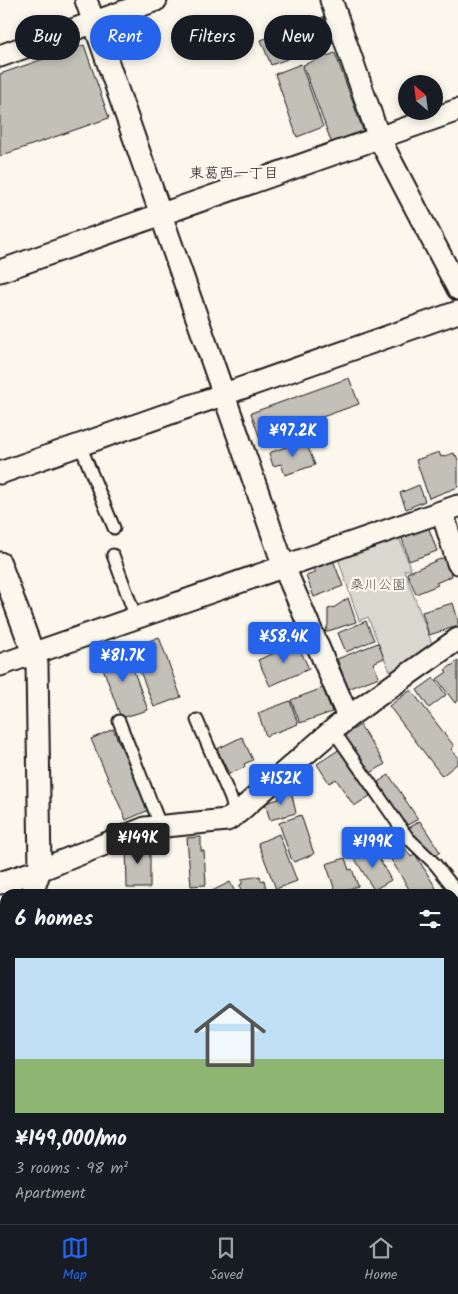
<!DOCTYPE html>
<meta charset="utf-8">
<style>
:root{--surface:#171b24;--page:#20242c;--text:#f1f3f6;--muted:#9ea1a6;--line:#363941;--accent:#2563eb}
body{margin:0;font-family:Kalam,"Klee One",sans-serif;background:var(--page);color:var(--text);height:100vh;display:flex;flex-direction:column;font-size:19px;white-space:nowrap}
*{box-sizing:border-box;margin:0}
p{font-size:16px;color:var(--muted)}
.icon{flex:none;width:28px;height:28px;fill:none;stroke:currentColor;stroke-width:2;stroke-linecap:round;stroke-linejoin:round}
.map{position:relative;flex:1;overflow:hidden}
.side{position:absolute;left:0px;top:889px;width:459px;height:336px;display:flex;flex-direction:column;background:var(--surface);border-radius:15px 15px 0 0;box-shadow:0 2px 8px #0003}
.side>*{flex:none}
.hud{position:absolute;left:15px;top:15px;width:429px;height:45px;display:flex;gap:10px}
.needle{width:32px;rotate:332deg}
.controls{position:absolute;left:398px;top:75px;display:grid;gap:10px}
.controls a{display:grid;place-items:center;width:45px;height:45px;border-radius:50%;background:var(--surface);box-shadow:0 2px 8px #0003;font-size:25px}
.price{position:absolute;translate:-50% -42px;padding:0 11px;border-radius:5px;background:var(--accent);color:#fff;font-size:16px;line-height:32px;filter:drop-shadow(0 1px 2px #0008)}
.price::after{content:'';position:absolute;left:50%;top:30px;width:15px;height:11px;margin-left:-8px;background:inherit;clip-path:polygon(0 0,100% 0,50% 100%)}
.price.selected{background:#222;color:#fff}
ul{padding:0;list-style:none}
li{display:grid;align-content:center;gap:10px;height:265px;padding:0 15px}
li+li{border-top:1px solid var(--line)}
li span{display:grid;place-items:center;height:155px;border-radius:0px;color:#555}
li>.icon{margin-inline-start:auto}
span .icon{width:90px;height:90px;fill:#fffc;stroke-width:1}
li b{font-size:21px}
h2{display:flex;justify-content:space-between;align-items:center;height:60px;padding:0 15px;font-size:21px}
.tag{padding:0 18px;border-radius:22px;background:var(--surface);box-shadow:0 2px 8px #0003;font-size:18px;line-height:45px}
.tag.selected{background:var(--accent);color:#fff}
.menu{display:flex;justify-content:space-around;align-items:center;height:70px;border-top:1px solid var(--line);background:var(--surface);font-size:14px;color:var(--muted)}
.menu a{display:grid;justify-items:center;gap:2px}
.menu .selected{color:var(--accent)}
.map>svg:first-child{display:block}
.green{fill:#dad7ce;stroke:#7b7a75}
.building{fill:#c3c0b8;stroke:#1c1c1c}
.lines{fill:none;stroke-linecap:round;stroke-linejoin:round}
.service-casing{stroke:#1c1c1c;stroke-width:15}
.minor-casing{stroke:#1c1c1c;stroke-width:25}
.tertiary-casing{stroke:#1c1c1c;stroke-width:30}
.service{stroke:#fbf7ec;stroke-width:11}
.minor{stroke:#fbf7ec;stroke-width:21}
.tertiary{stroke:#fbf7ec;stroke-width:26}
.labels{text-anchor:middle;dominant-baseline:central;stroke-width:4.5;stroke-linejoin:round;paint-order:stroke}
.park-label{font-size:14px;fill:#555451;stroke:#fbf7ec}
.neighbourhood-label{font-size:15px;fill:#1c1c1c;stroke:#fbf7ec}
</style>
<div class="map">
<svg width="458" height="1224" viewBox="0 0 458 1224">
<rect width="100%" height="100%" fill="#fbf7ec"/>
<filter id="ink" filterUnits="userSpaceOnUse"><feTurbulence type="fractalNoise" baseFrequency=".02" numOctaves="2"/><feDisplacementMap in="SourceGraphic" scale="10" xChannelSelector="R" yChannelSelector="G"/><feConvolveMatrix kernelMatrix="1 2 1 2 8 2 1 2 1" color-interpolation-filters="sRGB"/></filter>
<g filter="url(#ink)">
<path class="green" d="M399 537 411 570H404L433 646 392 675 384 658 368 617 359 621 335 549Z"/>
<path class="building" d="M323 17 333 42 271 65 261 40Z
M84 45 109 118 0 156V74Z
M335 53 364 133 332 144 303 65Z
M301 64 323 127 297 137 275 74Z
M349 378 359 404 260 439 251 413Z
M305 440 315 465 285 475 281 464 273 466 269 453Z
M439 452 441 457 454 453 455 456 456 455 458 460V487L429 498 416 460Z
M419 485 425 501 406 509 400 493Z
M428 526 437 551 409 561 401 535Z
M445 557 452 576 436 583 438 585 416 594 407 573Z
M333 560 343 586 314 597 306 576 315 573V567Z
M348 598 356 622 325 632 328 625V609L335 607Z
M453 603 458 620V626L429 635 422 612Z
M366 621 374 640 346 652 338 633Z
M159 637 181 697 154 707 131 648Z
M297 643 309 669 270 686 258 660Z
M378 643 384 658 373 663 379 677 348 689 337 659Z
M125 647 148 710 121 718 99 657Z
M458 661V701L455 703 437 679 447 672 445 670Z
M434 678 446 695 429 708 417 690Z
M323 688 332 712 300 723 291 700Z
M411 690 454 746 451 749 458 757V763L442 776 389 706Z
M290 701 298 724 266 736 258 713Z
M360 725 385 764 369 774 343 736Z
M113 729 149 810 126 820 91 739Z
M242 737 253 760 244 764 245 767 229 774 217 749Z
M340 749 370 796 354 806 336 779 329 783 317 764Z
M389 775 418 819 406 826 378 782Z
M291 791 296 813 270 820 265 803 279 799 278 794Z
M301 815 314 854 294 862 291 858 279 823Z
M420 821 440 852 436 855 419 841 409 828Z
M279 834 297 881 276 889 258 843Z
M201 837V851H204L206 885 191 886 187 838Z
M399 839 411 857 415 854 436 888 427 894H412L384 848Z
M150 841V888H127L126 842Z
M373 848 391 880 374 890 355 859Z
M345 858 349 870 352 869 358 886 336 893 326 864Z
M260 876 261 881 264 880 267 894H241L240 885 242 884V879Z
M230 882 236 894H206Z
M458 906V950L455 952 454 950V909Z
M5 990V1043L0 1048V995Z
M5 1093V1127L0 1131V1096Z
M458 1179V1202L454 1204V1181Z
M5 1189V1213L0 1198V1191Z
M12 1220H37L38 1224H2Z
M105 1220 107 1224H91Z
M184 1220H325L326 1224H184Z
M390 1220H428L429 1224H384V1222Z"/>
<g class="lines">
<g class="service-casing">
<path id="service" d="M80 445 114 528
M113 555 136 618
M197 720 231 799 235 815
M119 721 161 827
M333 730 408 838 435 864 458 893
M454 1172 458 1169
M437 1220 439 1224"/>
</g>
<g class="minor-casing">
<path id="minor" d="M86 0 284 567 348 717
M331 0 379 138 458 289
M0 56 156 0
M0 271 458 110
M0 473 458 312
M442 512 458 563
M0 563 37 664 40 870 32 894
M0 665 458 506
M0 883 40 870 145 828 227 820 235 815 348 717 458 639
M0 964 5 957
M454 1005 458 1003
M0 1075 5 1080
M454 1081 458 1078
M118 1220 119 1224"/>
</g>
<g class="tertiary-casing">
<path id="tertiary" d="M0 1167 5 1163"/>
</g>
<use href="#service" class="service"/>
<use href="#minor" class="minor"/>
<use href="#tertiary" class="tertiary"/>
</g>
</g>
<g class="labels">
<g class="park-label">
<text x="378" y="585">桑川公園</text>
</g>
<g class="neighbourhood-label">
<text x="234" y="174">東葛西一丁目</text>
</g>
</g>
</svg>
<div class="controls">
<a><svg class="needle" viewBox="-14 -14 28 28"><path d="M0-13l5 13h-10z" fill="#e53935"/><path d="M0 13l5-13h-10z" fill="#9ea1a6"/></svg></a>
</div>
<b class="price" style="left:293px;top:458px">¥97.2K</b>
<b class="price" style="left:284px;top:664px">¥58.4K</b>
<b class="price" style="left:123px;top:683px">¥81.7K</b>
<b class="price" style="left:281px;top:806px">¥152K</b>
<b class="price selected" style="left:138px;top:865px">¥149K</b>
<b class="price" style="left:373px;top:869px">¥199K</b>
<div class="hud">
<a class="tag">Buy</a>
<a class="tag selected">Rent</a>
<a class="tag">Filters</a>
<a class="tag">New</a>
</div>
<section class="side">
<h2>6 homes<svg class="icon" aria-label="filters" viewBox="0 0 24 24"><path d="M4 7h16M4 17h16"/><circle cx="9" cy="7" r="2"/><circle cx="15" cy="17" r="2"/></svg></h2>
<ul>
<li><span style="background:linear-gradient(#bfe0f5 65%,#8fb573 0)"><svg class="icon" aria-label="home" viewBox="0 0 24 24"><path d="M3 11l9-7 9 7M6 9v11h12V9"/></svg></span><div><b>¥149,000/mo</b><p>3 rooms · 98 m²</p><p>Apartment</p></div></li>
</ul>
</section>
</div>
<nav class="menu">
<a class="selected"><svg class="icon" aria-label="map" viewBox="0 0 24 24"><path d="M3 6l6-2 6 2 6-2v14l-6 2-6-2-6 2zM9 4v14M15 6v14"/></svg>Map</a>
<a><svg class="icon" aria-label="saved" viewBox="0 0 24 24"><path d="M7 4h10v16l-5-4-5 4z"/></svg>Saved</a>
<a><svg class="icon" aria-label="home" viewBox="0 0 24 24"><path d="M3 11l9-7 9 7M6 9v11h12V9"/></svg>Home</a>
</nav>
